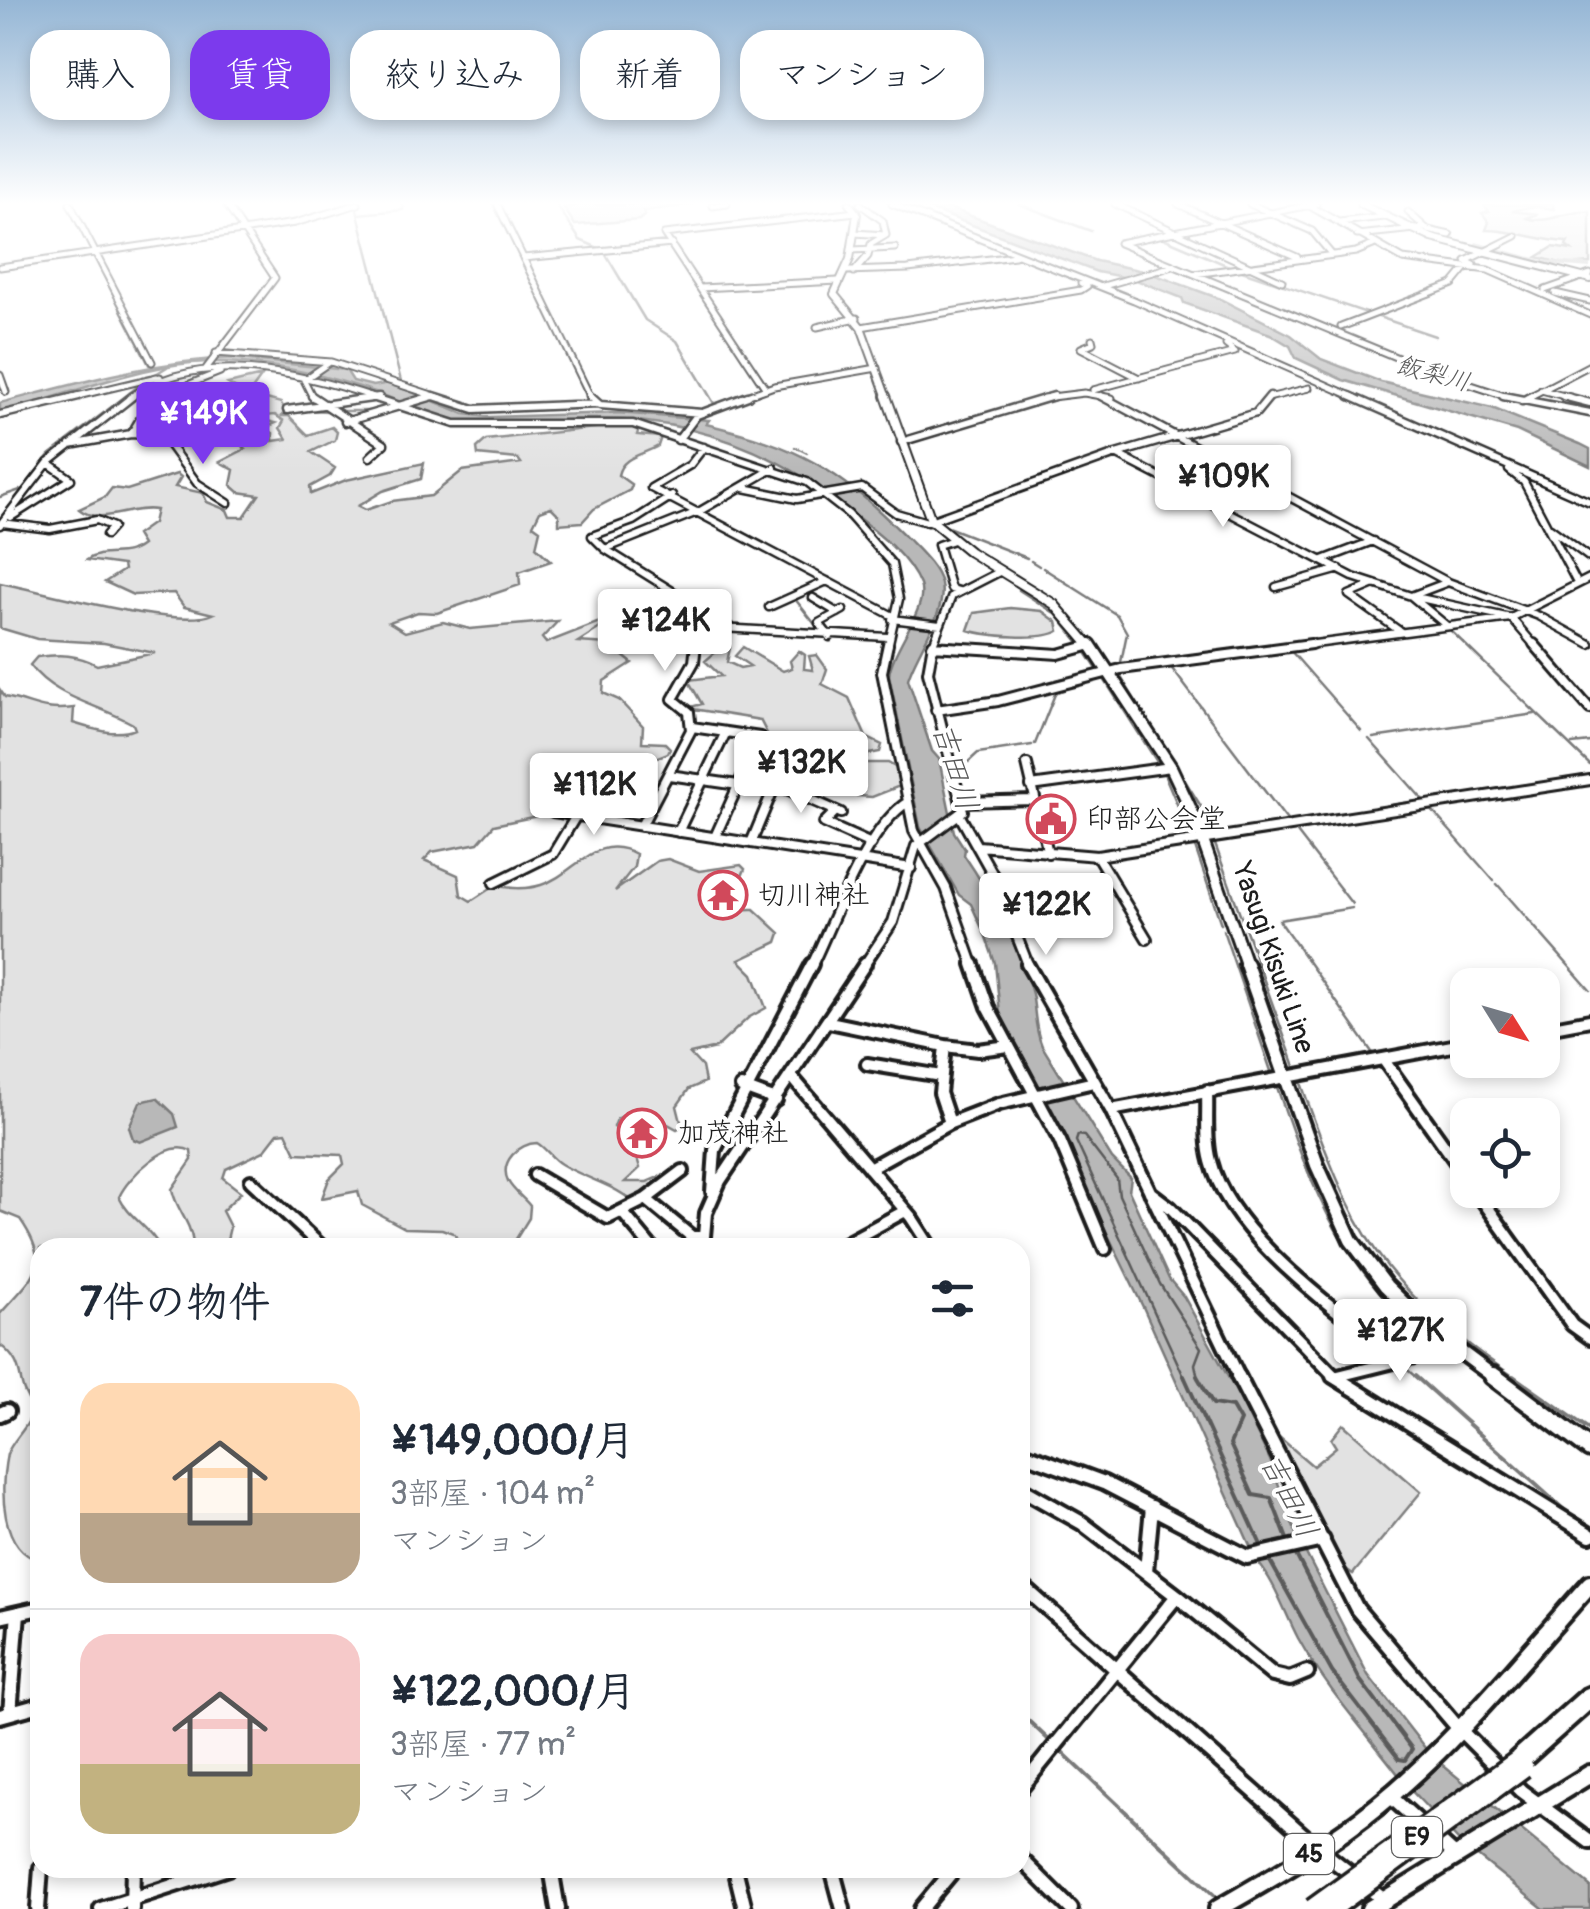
<!DOCTYPE html>
<html lang="ja">
<meta charset="utf-8">
<style>
:root{--surface:#fff;--page:#f6f6f7;--text:#1f2937;--muted:#747a83;--line:#e0e1e3;--accent:#7c3aed}
body{margin:0;font-family:Pangolin,"Klee One",sans-serif;background:var(--page);color:var(--text);height:100vh;display:flex;flex-direction:column;font-size:38px;white-space:nowrap}
*{box-sizing:border-box;margin:0}
p{font-size:32px;color:var(--muted)}
.icon{flex:none;width:55px;height:55px;fill:none;stroke:currentColor;stroke-width:2;stroke-linecap:round;stroke-linejoin:round}
.map{position:relative;flex:1;overflow:hidden}
.details{position:absolute;left:30px;top:1238px;width:1000px;height:640px;display:flex;flex-direction:column;background:var(--surface);border-radius:30px;box-shadow:0 5px 15px #0003}
.details>*{flex:none}
.hud{position:absolute;left:30px;top:30px;width:1000px;height:90px;display:flex;gap:20px}
.needle{width:65px;rotate:127deg}
.tools{position:absolute;left:1450px;top:968px;display:grid;gap:20px}
.tools a{display:grid;place-items:center;width:110px;height:110px;border-radius:20px;background:var(--surface);box-shadow:0 5px 15px #0003;font-size:50px}
.price{position:absolute;translate:-50% -85px;padding:0 22px;border-radius:10px;background:#fff;color:#222;font-size:32px;line-height:65px;filter:drop-shadow(0 2px 5px #0008)}
.price::after{content:'';position:absolute;left:50%;top:60px;width:30px;height:22px;margin-left:-15px;background:inherit;clip-path:polygon(0 0,100% 0,50% 100%)}
.price.selected{background:var(--accent);color:#fff}
ul{padding:0;list-style:none}
li{display:flex;align-items:center;gap:30px;height:250px;padding:0 50px}
li+li{border-top:2px solid var(--line)}
li span{display:grid;place-items:center;flex:none;width:280px;height:200px;border-radius:30px;color:#555}
li>.icon{margin-inline-start:auto}
span .icon{width:120px;height:120px;fill:#fffc;stroke-width:1}
li b{font-size:42px}
h2{display:flex;justify-content:space-between;align-items:center;height:120px;padding:0 50px;font-size:42px}
.chip{padding:0 35px;border-radius:30px;background:var(--surface);box-shadow:0 5px 15px #0003;font-size:35px;line-height:90px}
.chip.selected{background:var(--accent);color:#fff}
.map>svg:first-child{display:block}
.green{fill:#e2e2e2;stroke:#7f7f7f;stroke-width:2.5}
.water{fill:#b8b8b8;stroke:#7a7a7a;stroke-width:2.5}
.lines{fill:none;stroke-linecap:round;stroke-linejoin:round}
.shore-far1{stroke:#5a5a5a;stroke-width:2.5}
.shore{stroke:#5a5a5a;stroke-width:4}
.stream-far1{stroke:#7a7a7a;stroke-width:2.5}
.stream{stroke:#7a7a7a;stroke-width:4}
.river{fill:#b8b8b8;fill-rule:evenodd}
.minor-far4-casing{stroke:#1c1c1c;stroke-width:9}
.minor-far3-casing{stroke:#1c1c1c;stroke-width:11}
.minor-far2-casing{stroke:#1c1c1c;stroke-width:14}
.minor-far1-casing{stroke:#1c1c1c;stroke-width:18}
.minor-casing{stroke:#1c1c1c;stroke-width:20}
.major-far4-casing{stroke:#1c1c1c;stroke-width:10}
.major-far3-casing{stroke:#1c1c1c;stroke-width:12}
.major-far2-casing{stroke:#1c1c1c;stroke-width:16}
.major-far1-casing{stroke:#1c1c1c;stroke-width:20}
.major-casing{stroke:#1c1c1c;stroke-width:24}
.highway-casing{stroke:#1c1c1c;stroke-width:8}
.minor-far4{stroke:#fff;stroke-width:5}
.minor-far3{stroke:#fff;stroke-width:6}
.minor-far2{stroke:#fff;stroke-width:8}
.minor-far1{stroke:#fff;stroke-width:10}
.minor{stroke:#fff;stroke-width:12}
.major-far4{stroke:#fff;stroke-width:6}
.major-far3{stroke:#fff;stroke-width:8}
.major-far2{stroke:#fff;stroke-width:10}
.major-far1{stroke:#fff;stroke-width:12}
.major{stroke:#fff;stroke-width:16}
.highway{fill:#fff;fill-rule:evenodd}
.highway-bridge-casing{stroke:#1c1c1c;stroke-width:26;stroke-linecap:butt}
.highway-bridge{stroke:#fff;stroke-width:19}
.labels{text-anchor:middle;dominant-baseline:central;stroke-width:8;stroke-linejoin:round;paint-order:stroke}
.far-water-label{font-size:25px;font-style:italic;fill:#5a5a5a;stroke:#fff}
.shield{fill:#fff;stroke:#606060;stroke-width:2.5}
.shield-label{font-size:25px;font-weight:bold;fill:#1c1c1c}
.poi-label{font-size:28px;fill:#1c1c1c;stroke:#fff;text-anchor:start}
.street-label{font-size:28px;fill:#1c1c1c;stroke:#fff}
.water-label{font-size:30px;font-style:italic;fill:#5a5a5a;stroke:#fff}
</style>
<div class="map">
<svg width="1590" height="1909" viewBox="0 0 1590 1909">
<rect width="100%" height="100%" fill="#fff"/>
<filter id="ink" filterUnits="userSpaceOnUse"><feTurbulence type="fractalNoise" baseFrequency=".01" numOctaves="2"/><feDisplacementMap in="SourceGraphic" scale="20" xChannelSelector="R" yChannelSelector="G"/><feConvolveMatrix kernelMatrix="1 2 1 2 8 2 1 2 1" color-interpolation-filters="sRGB"/></filter>
<g filter="url(#ink)">
<path class="green" d="M583 204 690 205 693 204 643 212 645 215 639 220 575 225 564 208Z
M1553 204 1554 209 1535 206 1512 211 1538 214 1527 218C1549 225 1568 209 1590 212V263L1568 265 1537 257 1553 247 1571 250 1566 246 1568 242C1540 241 1514 230 1486 230L1489 222 1482 213 1489 211 1484 205Z
M262 376 249 394 281 403 285 410 282 416H289L308 435 332 427 337 432 335 440 311 452 335 468 330 476 310 487 311 494 346 480 424 463 421 479 383 491 358 506 366 510 392 501 431 496 462 471 521 463 518 459 478 455 477 448 486 440 622 425 639 428 637 435 661 437 658 446C643 455 622 456 618 475L632 485 630 490 594 509 582 522 559 524V515L551 507 540 511 533 525 540 530 536 547 551 561 519 572 520 585 437 613 418 612 389 622 405 632 443 622 470 629 558 621 542 638 546 643 602 621 600 628 578 642 608 644 632 663 604 681 603 693 619 700 643 726 642 742 665 743 670 748 668 753 633 767 601 763 572 773 563 796 542 815 494 825 478 843 432 852 424 860 458 875 461 895 471 901 494 886C510 888 525 890 541 885 575 875 595 831 636 854L634 867 615 891 657 861 668 859 699 871 741 865 745 869 738 886 714 891 710 900C726 917 734 908 754 909L780 933 777 942 739 960 753 974 766 1008 748 1018 716 1048 690 1054 702 1067 705 1082 689 1089 677 1106 682 1126 677 1129 664 1122 652 1127C642 1116 631 1110 617 1119L614 1127 634 1148 640 1168 625 1182H647L661 1176 654 1190 632 1201C612 1184 584 1178 561 1164 552 1159 547 1149 537 1143 519 1143 499 1162 508 1181 513 1191 524 1198 530 1206L529 1218 511 1247H466L453 1233 442 1229 405 1228 362 1205 358 1191 322 1198 329 1179 344 1164 342 1155 296 1153 286 1132 278 1133 264 1151 226 1169 223 1178 241 1192 222 1211 230 1227 226 1244 204 1247 193 1243C190 1220 176 1210 172 1189L192 1160 191 1151C167 1138 128 1177 119 1197 129 1218 148 1225 160 1247L40 1248V1561C0 1550 0 1490 7 1454 14 1437 32 1425 33 1406 13 1383 29 1366 0 1345V1314C32 1277 54 1268 20 1219L0 1211V690L5 697C35 703 41 712 74 708L73 723C92 729 116 737 135 729L133 724C98 704 54 698 30 665L37 657C60 654 77 654 97 665L155 653 104 643 37 639 0 628V583C42 591 180 630 213 614L184 607 174 593 133 595 105 582 124 570 123 565 87 560C105 548 123 560 142 545L136 535 153 523 156 510C131 505 100 527 79 509L105 497 112 488 127 490 177 474 181 477 175 487 203 493 207 502 227 510 230 517H244L259 495 239 492 231 485 234 470 220 462 245 449 239 440 268 421 276 423 264 428 273 433V441L287 439 280 428 284 421 275 415 220 420 204 415 233 395 229 392 235 388 228 384Z
M1010 608 1042 611 1057 622 1059 631C1042 641 986 636 968 630L974 613Z
M725 644 730 648 727 662 740 668 750 666 735 656 743 647 783 671 792 668 790 661 799 651 805 655 804 669 813 670 809 656 817 655 827 669 822 684 849 698 866 737 882 745 880 752 869 754 862 763H888L900 770V786L872 797 844 795 823 774 778 755 760 720 687 708 702 704 688 680 721 676 705 661Z
M1343 1424 1421 1492 1353 1574 1343 1567 1272 1431 1313 1466 1336 1447 1331 1439Z"/>
<path class="water" d="M916 204H938L1096 261 1148 272 1128 278 1097 272Z
M1150 273 1218 298 1291 335 1321 359 1381 382 1492 408 1580 444 1590 449V466L1517 431 1343 380 1296 358 1290 346 1270 334 1184 303 1182 298 1131 278Z
M232 358 346 370 353 381 373 386 390 383 465 414 489 417 617 413 709 420 706 424C800 447 837 468 904 535 916 548 937 566 941 584 947 614 916 651 908 679L932 751 939 759 954 832 965 849 964 855C990 893 1020 948 1032 994 1036 1012 1034 1028 1042 1046L1112 1159 1131 1178 1129 1191 1169 1279 1184 1297 1239 1397 1270 1460 1296 1534 1368 1675 1429 1753 1401 1778C1366 1732 1326 1689 1298 1638 1284 1611 1276 1584 1257 1561L1144 1309 1000 1013 995 963 986 937 971 904 959 895 920 827 889 675C892 648 929 607 920 585 907 553 873 530 847 509 773 448 686 417 589 419 544 420 498 428 453 421 425 417 401 401 375 392 316 372 253 358 191 363 132 368 58 398 0 413V403C78 383 153 361 232 358Z
M157 1098 174 1114 178 1127 140 1142 133 1139 129 1127 140 1102Z
M1434 1758 1590 1886V1909H1544L1459 1841 1406 1785Z"/>
<g class="lines">
<path class="shore-far1" d="M1185 1379 1076 1141 1078 1135 1084 1136 1117 1179 1119 1195 1160 1284 1201 1348 1195 1364 1198 1379"/>
<path class="shore" d="M1184 1376 1261 1545
M1197 1376 1213 1404 1232 1407 1240 1421 1230 1444 1253 1495 1271 1498 1287 1539
M1270 1561 1332 1672 1399 1759 1405 1760 1412 1749 1360 1680 1296 1555"/>
<path class="stream-far1" d="M556 204 580 240 603 250 645 320 677 341 715 405
M1019 204 1091 231
M356 206 401 381
M358 214 403 210V204
M82 233 149 365
M1161 237 1231 267
M1239 270 1435 336
M154 375 167 367
M306 410 328 411
M341 411H373
M210 422 239 418
M141 431 203 423
M795 447 807 453
M0 497 23 489 49 455 145 381
M945 526 1027 558
M1031 561 1039 566
M1043 568 1117 615 1127 633 1120 667
M1019 590 1056 614 1081 645
M795 599 821 632
M1449 629 1590 765
M1290 650 1361 731
M1085 651 1099 672
M1170 666 1289 823
M1119 674 1202 808 1297 1072
M1104 679 1159 765
M1373 738 1535 714
M1369 739 1424 801
M1035 744 1057 689
M1572 744 1590 742
M965 765 978 753 1032 745
M1163 771 1191 837
M1429 807 1494 881
M1294 829 1352 904
M1195 847 1221 924
M1497 884 1590 990
M1352 908 1279 920 1374 1055
M1223 930 1272 1074
M1381 1064 1468 1188
M1300 1080C1354 1235 1378 1284 1517 1379
M1277 1087C1315 1199 1342 1266 1433 1346
M1469 1190 1563 1324
M1569 1330 1590 1344
M1402 1365 1418 1379"/>
<path class="stream" d="M1415 1376 1571 1516
M1513 1376 1590 1430
M1020 1713 1052 1743
M1059 1749 1215 1896"/>
<path class="river" d="M1476 242 1542 260 1590 264V268L1542 264 1473 246Z"/>
<g class="minor-far4-casing">
<path id="minor-far4" d="M70 204 152 362
M497 204 591 398
M860 204 883 221 886 235
M892 204 1134 300 1356 398
M1115 204 1282 281
M1178 204 1297 257
M1250 204 1312 231 1332 255
M1316 204 1119 243 1432 372 1511 398
M1308 205 1403 259 1488 270 1590 315
M713 206 727 204
M1408 212 1428 230 1450 235
M1339 222 1384 217
M854 233 886 235
M1357 235 1425 228
M852 250 895 248
M523 258 672 244
M1474 265 1466 261 1516 236
M0 267 295 223 358 204
M845 271 908 269 1015 256
M854 272 868 256 871 244 886 235
M1194 274 1356 252 1373 245
M1103 286 1170 267
M700 288 838 281
M1545 290 1590 274
M1555 293 1590 301
M817 327 857 318
M861 327 1081 290 1087 286 1081 283
M1341 327 1453 284 1467 267
M1092 339 1093 343 1081 348 1139 378
M216 353 331 362 441 398
M205 370 275 278 226 204
M0 375 6 392
M766 389 664 234 856 212
M1093 390 1235 352 1226 345
M1541 390 1572 398
M69 398 157 377
M129 398C198 347 301 373 377 398
M153 398 160 377
M174 398 190 384 220 372
M313 398 304 380 330 362
M374 398 379 397
M425 398 433 396
M741 398 774 386 877 368
M1043 398 1084 393 1112 398
M1268 398 1309 388
M1527 398 1590 365"/>
</g>
<g class="minor-far3-casing">
<path id="minor-far3" d="M312 396 384 444 370 457
M369 396 455 424H633L807 482 848 514 892 564 899 599 888 647
M434 396 474 409 599 404
M590 396 600 405 702 413
M1101 396 1448 582 1539 616 1590 644
M1350 396 1590 502
M1503 396 1590 413
M1563 396 1590 403
M172 400 177 396
M1522 401 1532 396
M287 410 379 397
M0 415 79 396
M139 422 160 421 187 411
M345 422 433 396
M131 434 193 438 210 420 184 409 179 400 153 401
M165 439 197 483 228 503
M678 440 697 415 748 396
M901 442 1054 396
M70 445 131 434 154 396
M704 447 690 465 651 488 893 616
M1116 454 1353 577 1411 596 1447 626
M1509 470 1524 482 1576 581
M744 488 797 499 862 488 896 513 927 522 1116 454 1256 413 1270 396
M11 517 71 479 48 463
M2 523 50 529 97 520 113 527 106 535
M0 525 48 463 133 396
M1550 528 1590 558
M953 540 938 545 951 589 958 591
M605 549 592 536 633 521 672 496
M1323 560 1373 541
M1448 582 1411 596 1511 618 1536 647
M1375 584 1349 595 1401 632
M1276 587 1340 569
M813 598 838 613
M769 607 827 581
M892 619 940 625
M730 627 605 549 700 511 774 468
M830 637 819 623 843 610
M623 640 698 630
M932 646 942 647
M696 647 698 630 721 628 888 637
M932 647 952 596 1001 571
M1085 647 1091 645
M1292 647 1511 618 1590 578"/>
</g>
<g class="minor-far2-casing">
<path id="minor-far2" d="M888 644 882 672 914 831 946 888 974 967
M1534 644 1590 709
M932 646 1059 654 1091 645
M936 710 998 701 1121 669 1311 644
M692 727 760 737 715 837
M1027 764 1048 853
M669 775 773 790 751 843
M776 784 841 813
M1031 786 1171 767
M774 787 785 763
M964 802 1034 800
M836 811 824 823 871 844
M553 812 911 868
M1037 813 1066 817
M960 816 992 873 1029 967
M641 826 691 730 689 712 673 699 694 662 696 644
M678 832 726 732
M978 846 1097 856 1590 780
M1097 856 1147 939
M494 883 553 854 576 816
M811 967C833 923 866 827 908 802
M863 967 893 922 916 846 963 811 928 672 933 644"/>
</g>
<g class="minor-far1-casing">
<path id="minor-far1" d="M973 964 988 1007 1060 1141 1105 1249
M1027 964 1111 1110 1240 1379
M829 1022 945 1046 940 1093 950 1123 999 1104 1094 1082
M1542 1029 1590 1020
M945 1046 978 1050 1009 1046
M1383 1059 1468 1179
M867 1064 941 1076
M792 1077 911 1217 931 1248
M741 1087 776 1100
M1207 1091C1208 1114 1205 1139 1211 1161 1230 1238 1342 1313 1401 1362
M1111 1110 1468 1043
M869 1168 950 1123
M535 1175 608 1218 646 1199 683 1171
M251 1181 323 1248
M1475 1190 1572 1325 1590 1338
M712 1192 715 1150 812 964
M1150 1192 1171 1208 1337 1379
M646 1199 692 1237H704
M623 1213 652 1248
M703 1248 706 1213 720 1181 865 964
M837 1248 905 1211
M1334 1377 1454 1347"/>
</g>
<g class="minor-casing">
<path id="minor" d="M1238 1376 1357 1609 1459 1729 1521 1791 1590 1842
M1333 1376 1590 1535
M0 1414 7 1411
M1020 1452 1104 1483 1247 1557 1323 1540
M1020 1488 1082 1523 1177 1596 1020 1789
M1146 1571 1152 1507
M1020 1584 1319 1849 1384 1900
M1177 1596 1273 1675 1290 1679 1307 1672
M0 1617 40 1608
M10 1713 18 1613
M0 1716 40 1705
M1390 1796 1456 1856
M1020 1858 1071 1909
M551 1868 558 1909
M735 1868 745 1909
M832 1868 843 1909
M38 1909 41 1868
M101 1909 228 1868
M132 1909 133 1868
M921 1909 955 1868"/>
</g>
<g class="major-far4-casing">
<path id="major-far4" d="M849 204 857 214 850 259 834 294 861 327 887 398
M1360 204 1432 238 1590 279"/>
</g>
<g class="major-far3-casing">
<path id="major-far3" d="M886 396 931 520 970 552 1054 604 1091 647"/>
</g>
<g class="major-far2-casing">
<path id="major-far2" d="M1090 644 1171 767 1195 818 1247 967"/>
</g>
<g class="major-far1-casing">
<path id="major-far1" d="M1246 964 1317 1165 1351 1240 1386 1286 1430 1329 1497 1379"/>
</g>
<g class="major-casing">
<path id="major" d="M1493 1376 1590 1449
M1218 1909C1273 1877 1329 1846 1379 1805 1458 1741 1522 1659 1590 1584
M1370 1909 1590 1774"/>
</g>
<g class="highway-casing">
<path id="highway" d="M1590 1687V1710L1525 1768 1518 1771 1511 1768 1508 1761 1511 1754 1583 1690Z"/>
</g>
<use href="#minor-far4" class="minor-far4"/>
<use href="#minor-far3" class="minor-far3"/>
<use href="#minor-far2" class="minor-far2"/>
<use href="#minor-far1" class="minor-far1"/>
<use href="#minor" class="minor"/>
<use href="#major-far4" class="major-far4"/>
<use href="#major-far3" class="major-far3"/>
<use href="#major-far2" class="major-far2"/>
<use href="#major-far1" class="major-far1"/>
<use href="#major" class="major"/>
<use href="#highway" class="highway"/>
<g class="highway-bridge-casing">
<path id="highway-bridge" d="M1313 1909 1518 1761
M1330 1909 1523 1767"/>
</g>
<use href="#highway-bridge" class="highway-bridge"/>
</g>
</g>
<linearGradient id="sky" x2="0" y2="1"><stop stop-color="#95b6d5"/><stop offset="0.43" stop-color="#fff"/><stop offset="1" stop-color="#fff" stop-opacity="0"/></linearGradient>
<rect width="1590" height="472" fill="url(#sky)"/>
<defs>
<g id="civic-ring" transform="scale(2.5)"><circle r="9.5" fill="#fff" stroke="#d1495b" stroke-width="1.5"/><path d="M-.6-6.5H3V-4.5H.6V-3L4-1V1h2V6H-6V1h2V-1L-.6-3ZM-1.2 2.5V6h2.4V2.5Z" fill="#d1495b"/></g>
<g id="temple-ring" transform="scale(2.5)"><circle r="9.5" fill="#fff" stroke="#d1495b" stroke-width="1.5"/><path d="M0-6L5-2H3V0L6.5 2.5H4V6H1.5V3h-3V6H-4V2.5H-6.5L-3 0V-2H-5Z" fill="#d1495b"/></g>
</defs>
<g fill-rule="evenodd">
<use href="#civic-ring" x="1051" y="819"/>
<use href="#temple-ring" x="723" y="895"/>
<use href="#temple-ring" x="642" y="1133"/>
</g>
<g class="labels">
<g class="far-water-label">
<text transform="translate(1433 374) rotate(15)">飯梨川</text>
</g>
<g class="shield">
<rect x="1392" y="1817" width="50" height="40" rx="8"/>
<rect x="1284" y="1834" width="50" height="40" rx="8"/>
</g>
<g class="shield-label">
<text x="1417" y="1837">E9</text>
<text x="1309" y="1854">45</text>
</g>
<g class="poi-label">
<text x="1086" y="819">印部公会堂</text>
<text x="758" y="895">切川神社</text>
<text x="677" y="1133">加茂神社</text>
</g>
<g class="street-label">
<text transform="translate(1273 958) rotate(71)">Yasugi Kisuki Line</text>
</g>
<g class="water-label">
<text transform="translate(955 767) rotate(73)">吉田川</text>
<text transform="translate(1289 1496) rotate(63)">吉田川</text>
</g>
</g>
</svg>
<div class="tools">
<a><svg class="needle" viewBox="-14 -14 28 28"><path d="M0-13l5 13h-10z" fill="#e53935"/><path d="M0 13l5-13h-10z" fill="#747a83"/></svg></a>
<a><svg class="icon" aria-label="locate" viewBox="0 0 24 24"><circle cx="12" cy="12" r="6"/><path d="M12 2v4M12 18v4M2 12h4M18 12h4"/></svg></a>
</div>
<b class="price selected" style="left:203px;top:467px">¥149K</b>
<b class="price" style="left:1223px;top:530px">¥109K</b>
<b class="price" style="left:665px;top:674px">¥124K</b>
<b class="price" style="left:801px;top:816px">¥132K</b>
<b class="price" style="left:594px;top:838px">¥112K</b>
<b class="price" style="left:1046px;top:958px">¥122K</b>
<b class="price" style="left:1400px;top:1384px">¥127K</b>
<div class="hud">
<a class="chip">購入</a>
<a class="chip selected">賃貸</a>
<a class="chip">絞り込み</a>
<a class="chip">新着</a>
<a class="chip">マンション</a>
</div>
<section class="details">
<h2>7件の物件<svg class="icon" aria-label="filters" viewBox="0 0 24 24"><path d="M4 7h16M4 17h16"/><circle cx="9" cy="7" r="2"/><circle cx="15" cy="17" r="2"/></svg></h2>
<ul>
<li><span style="background:linear-gradient(#ffd9b3 65%,#b9a48a 0)"><svg class="icon" aria-label="home" viewBox="0 0 24 24"><path d="M3 11l9-7 9 7M6 9v11h12V9"/></svg></span><div><b>¥149,000/月</b><p>3部屋 · 104 m²</p><p>マンション</p></div></li>
<li><span style="background:linear-gradient(#f6c9c9 65%,#c2b280 0)"><svg class="icon" aria-label="home" viewBox="0 0 24 24"><path d="M3 11l9-7 9 7M6 9v11h12V9"/></svg></span><div><b>¥122,000/月</b><p>3部屋 · 77 m²</p><p>マンション</p></div></li>
</ul>
</section>
</div>
